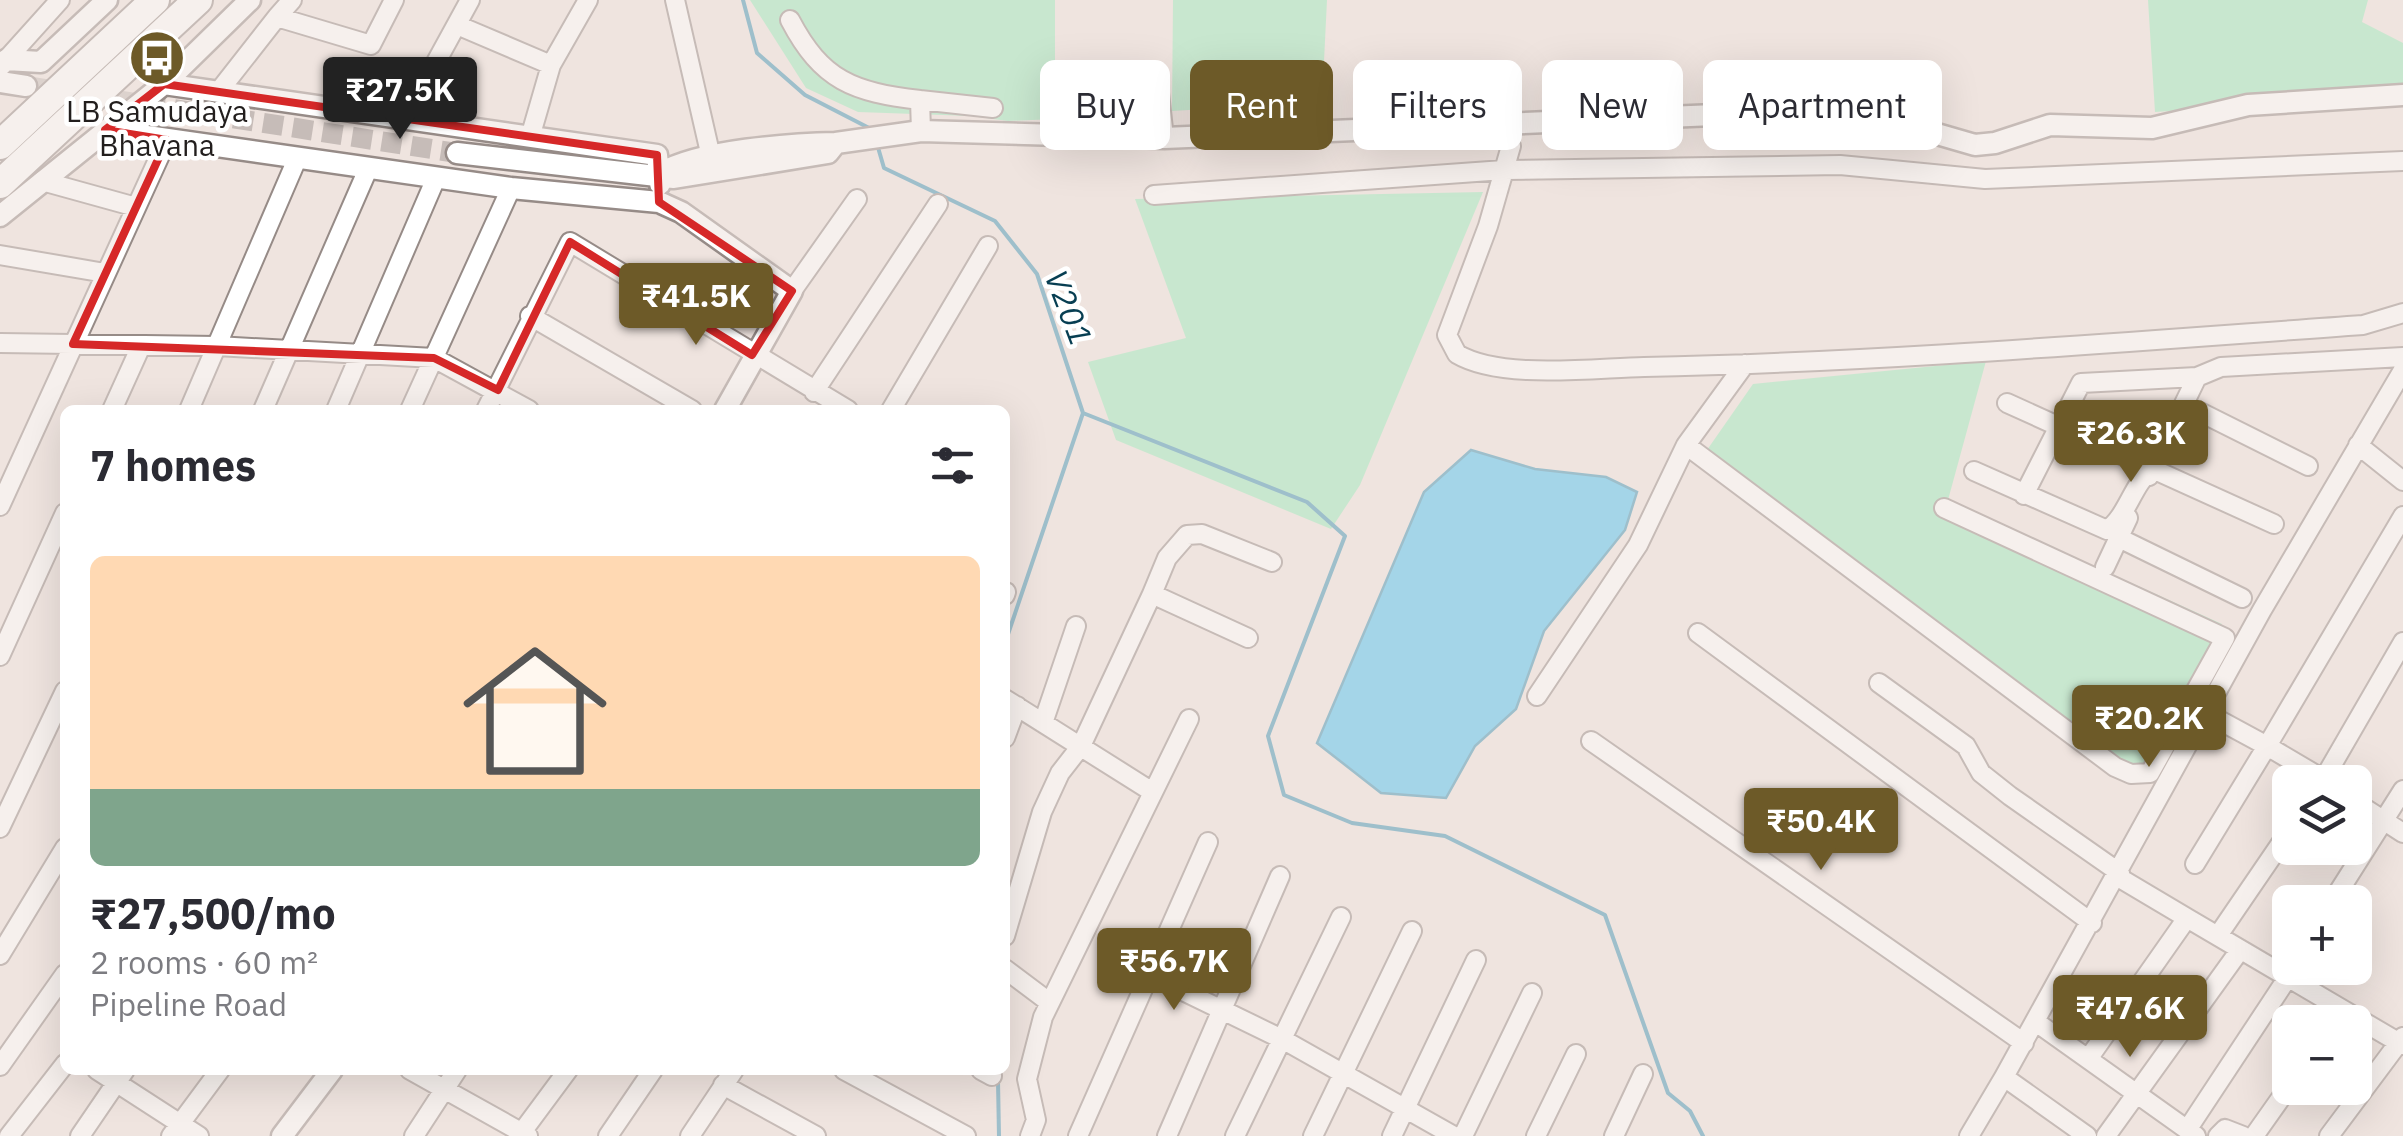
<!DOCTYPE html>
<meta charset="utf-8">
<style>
:root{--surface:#fff;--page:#f7f7f7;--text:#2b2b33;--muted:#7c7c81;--accent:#6d5a28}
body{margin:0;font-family:"IBM Plex Sans",sans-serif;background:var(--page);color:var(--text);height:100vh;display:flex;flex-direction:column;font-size:38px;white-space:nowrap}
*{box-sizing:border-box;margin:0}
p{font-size:32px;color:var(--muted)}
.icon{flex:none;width:55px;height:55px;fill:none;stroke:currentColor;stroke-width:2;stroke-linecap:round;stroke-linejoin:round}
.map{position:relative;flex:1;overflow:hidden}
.panel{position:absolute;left:60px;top:405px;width:950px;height:670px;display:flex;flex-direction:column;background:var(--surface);border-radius:15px;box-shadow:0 10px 40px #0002}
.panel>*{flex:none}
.hud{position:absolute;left:1040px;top:60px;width:950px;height:90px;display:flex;gap:20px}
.buttons{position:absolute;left:2272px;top:765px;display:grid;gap:20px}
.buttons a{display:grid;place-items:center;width:100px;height:100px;border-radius:15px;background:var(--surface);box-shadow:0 10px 40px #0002;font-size:50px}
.price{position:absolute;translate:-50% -85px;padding:0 22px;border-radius:10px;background:var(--accent);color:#fff;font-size:32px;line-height:65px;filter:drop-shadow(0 2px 5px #0008)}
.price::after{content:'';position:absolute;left:50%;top:60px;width:30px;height:22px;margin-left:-15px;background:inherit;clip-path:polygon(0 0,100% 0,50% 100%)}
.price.selected{background:#222;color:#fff}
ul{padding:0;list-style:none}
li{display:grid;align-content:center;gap:20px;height:530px;padding:0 30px}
li span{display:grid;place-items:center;height:310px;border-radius:15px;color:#555}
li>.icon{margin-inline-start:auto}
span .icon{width:180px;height:180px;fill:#fffc;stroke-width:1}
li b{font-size:42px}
h2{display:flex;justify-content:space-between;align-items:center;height:120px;padding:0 30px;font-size:42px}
.chip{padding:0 35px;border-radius:15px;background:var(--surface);box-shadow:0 10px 40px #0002;font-size:35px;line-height:90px}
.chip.selected{background:var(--accent);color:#fff}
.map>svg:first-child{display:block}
.green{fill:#9aebbd}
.water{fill:#49c3f4;stroke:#3d92b4;stroke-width:2.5}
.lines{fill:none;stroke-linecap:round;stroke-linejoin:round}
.stream{stroke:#3d92b4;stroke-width:4}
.tertiary-tunnel{stroke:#c6bcb8;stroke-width:20;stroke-dasharray:20 10;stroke-linecap:butt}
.minor-casing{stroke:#968b87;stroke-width:22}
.tertiary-casing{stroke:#968b87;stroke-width:25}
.trunk-casing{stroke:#968b87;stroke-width:32}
.minor{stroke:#fff;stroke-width:18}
.tertiary{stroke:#fff;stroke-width:20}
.trunk{stroke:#fff;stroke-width:28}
.marked{fill:none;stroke:#d62828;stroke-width:8;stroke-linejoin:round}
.labels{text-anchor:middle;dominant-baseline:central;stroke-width:9;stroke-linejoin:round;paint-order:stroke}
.poi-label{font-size:30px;fill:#221e1d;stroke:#fff}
.water-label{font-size:32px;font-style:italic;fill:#073e52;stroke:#fff}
</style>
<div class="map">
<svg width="2403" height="1136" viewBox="0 0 2403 1136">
<rect width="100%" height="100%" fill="#efe4df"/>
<path class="green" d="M750 0H1055V119L1008 121 971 116 858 112 806 88Z
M1173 0H1327L1322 102 1172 111Z
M2148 0H2368L2362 22 2403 43V96L2155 112Z
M1483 192 1360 485 1331 529 1116 440 1088 362 1186 338 1135 199Z
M1986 361 1948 500 2222 624 2148 766 2132 769 1707 450 1753 384Z"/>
<path class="water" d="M1471 450 1535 469 1606 477 1637 492 1625 530 1544 631 1516 709 1475 746 1446 798 1381 793 1317 743 1424 492Z"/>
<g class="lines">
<path class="stream" d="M743 0 757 53 805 95 873 130
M877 144 884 168 995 221 1037 274 1083 413 1005 643
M1083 413 1307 502 1345 536 1268 736 1284 795 1352 823 1445 836 1605 915 1668 1093 1690 1111 1703 1136
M998 1081 999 1136"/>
<path class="tertiary-tunnel" d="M26 86 457 153"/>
<g class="minor-casing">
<path id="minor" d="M675 0 711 157
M277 17 292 0
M790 20C822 81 853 92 920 100L921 131
M457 25 551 65
M6 60 60 0
M219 91 277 17 371 45 394 0
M1159 93 1164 138
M920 100 993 108
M406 117 470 0
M531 134 551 65 588 0
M1511 146 1488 226 1447 335 1457 354C1501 380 1593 368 1644 367 1884 362 2124 342 2363 325L2403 313
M42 181 136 207
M1154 195 1504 170 1840 165 1985 179 2403 161
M0 255 105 273
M792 291 857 199
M530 316 692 410
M0 343 217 346 434 358 529 410
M814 392 938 204
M2007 403 2274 524
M2184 404 2308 466
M112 410 141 346
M189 410 297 159
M263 410 368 169
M336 410 436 178
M410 410 511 188
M486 410 570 242 848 410
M891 410 988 246
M1686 445 1745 364
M2358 445 2403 481
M1974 471 2107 530C2127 517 2132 485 2152 469
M2149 476 2197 377
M2024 495 2081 383 2197 377 2221 367 2403 357
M0 506 167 140
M2119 538 2242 598
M2105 567 2128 518
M1152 594 1167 558 1187 535 1202 534 1272 562
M1005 595 1006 592
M1698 633 2092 923
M0 656 65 513
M1879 683 1966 746 1981 773 2010 796 2120 873
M1537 696 1638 545 1686 445 2115 767 2131 774 2150 773 2225 638 1944 508
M1005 699 1151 791
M1043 723 1076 626
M1005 738 1017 706
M1591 741 2024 1043
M2322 782 2403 642
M2328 782 2267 746 2403 516
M2355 802 2403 833
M0 828 65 691
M2195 864 2267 746 2206 713
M2332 902 2403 790
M2187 918 2403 1045
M2219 934 2290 830
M1005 936 1042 812 1060 773 1081 746 1152 594 1248 638
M0 955 65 848
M1005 969 1049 1002
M1148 974 1282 1039 1454 1136
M2036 1022 2196 1136
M2088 1059 2187 918 2118 877
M0 1066 65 974
M97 1070 199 1136
M410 1070 528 1136
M844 1070 966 1136
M981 1070 992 1076
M723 1085 816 1136
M2187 1130 2294 968
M9 1136 65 1064
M80 1136 125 1070
M171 1136 220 1070
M414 1136 457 1070
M519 1136 568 1070
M608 1136 653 1070
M690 1136 734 1070
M1030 1136 1036 1120 1027 1079 1043 1017 1189 719
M1078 1136 1208 842
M1167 1136 1280 876
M1235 1136 1341 917
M1313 1136 1412 931
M1392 1136 1476 960
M1463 1136 1532 993
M1536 1136 1576 1054
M1614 1136 1643 1074
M1969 1136 2004 1077
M2087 1136 2004 1077 2262 610 2403 370
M2106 1136 2240 950
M2218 1136 2225 1129 2243 1136
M2254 1136 2290 1085
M2329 1136 2403 1037"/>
</g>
<g class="tertiary-casing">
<path id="tertiary" d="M0 66 6 60 41 62 107 0
M0 82 26 86
M164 84 657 155 660 184
M105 130 511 188 659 202 681 212 792 291 725 410
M836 143 921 131 1164 138 1836 110 1868 114 1975 145 1995 143 2050 125 2152 128 2248 105 2403 95
M457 153 674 178 828 153 836 143C790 144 700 150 661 173
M0 216 164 84 250 0
M282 1136 332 1070"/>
</g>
<g class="trunk-casing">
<path id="trunk" d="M0 145 155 0
M0 184 198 0"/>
</g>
<use href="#minor" class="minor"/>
<use href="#tertiary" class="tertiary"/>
<use href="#trunk" class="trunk"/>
</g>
<path d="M0 0H2403V1136H0ZM164 84 657 155 659 202 792 291 752 355 570 242 498 390 434 358 73 344 167 140 105 130Z" fill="#efe4df" fill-opacity=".55" fill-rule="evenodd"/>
<path class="marked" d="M164 84 657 155 659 202 792 291 752 355 570 242 498 390 434 358 73 344 167 140 105 130Z"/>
<defs>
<g id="bus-disc" transform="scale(2.875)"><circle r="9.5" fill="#6d5a28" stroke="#fff"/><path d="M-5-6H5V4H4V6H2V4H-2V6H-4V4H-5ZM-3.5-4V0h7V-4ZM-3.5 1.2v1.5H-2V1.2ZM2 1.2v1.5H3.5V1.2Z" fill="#fff"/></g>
</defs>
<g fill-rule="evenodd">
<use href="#bus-disc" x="157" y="58"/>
</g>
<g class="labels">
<g class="poi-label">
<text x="157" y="110">LB Samudaya<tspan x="157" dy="34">Bhavana</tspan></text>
</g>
<g class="water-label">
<text transform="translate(1069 307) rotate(69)">V201</text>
</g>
</g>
</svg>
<div class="buttons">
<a><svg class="icon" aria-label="layers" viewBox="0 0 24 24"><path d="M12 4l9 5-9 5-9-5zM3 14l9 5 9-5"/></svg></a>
<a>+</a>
<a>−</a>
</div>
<b class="price selected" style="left:400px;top:142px">₹27.5K</b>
<b class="price" style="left:696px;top:348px">₹41.5K</b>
<b class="price" style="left:2131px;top:485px">₹26.3K</b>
<b class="price" style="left:2149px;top:770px">₹20.2K</b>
<b class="price" style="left:1821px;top:873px">₹50.4K</b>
<b class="price" style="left:1174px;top:1013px">₹56.7K</b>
<b class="price" style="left:2130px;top:1060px">₹47.6K</b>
<div class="hud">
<a class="chip">Buy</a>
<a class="chip selected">Rent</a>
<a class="chip">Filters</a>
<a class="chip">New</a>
<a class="chip">Apartment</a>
</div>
<section class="panel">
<h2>7 homes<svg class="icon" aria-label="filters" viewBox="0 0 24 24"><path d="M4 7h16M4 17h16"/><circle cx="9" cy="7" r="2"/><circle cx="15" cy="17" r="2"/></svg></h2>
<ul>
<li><span style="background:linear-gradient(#ffd9b3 75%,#7fa58c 0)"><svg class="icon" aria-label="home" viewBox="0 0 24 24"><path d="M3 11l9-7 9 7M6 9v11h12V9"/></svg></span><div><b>₹27,500/mo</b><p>2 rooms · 60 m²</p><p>Pipeline Road</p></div></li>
</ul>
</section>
</div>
